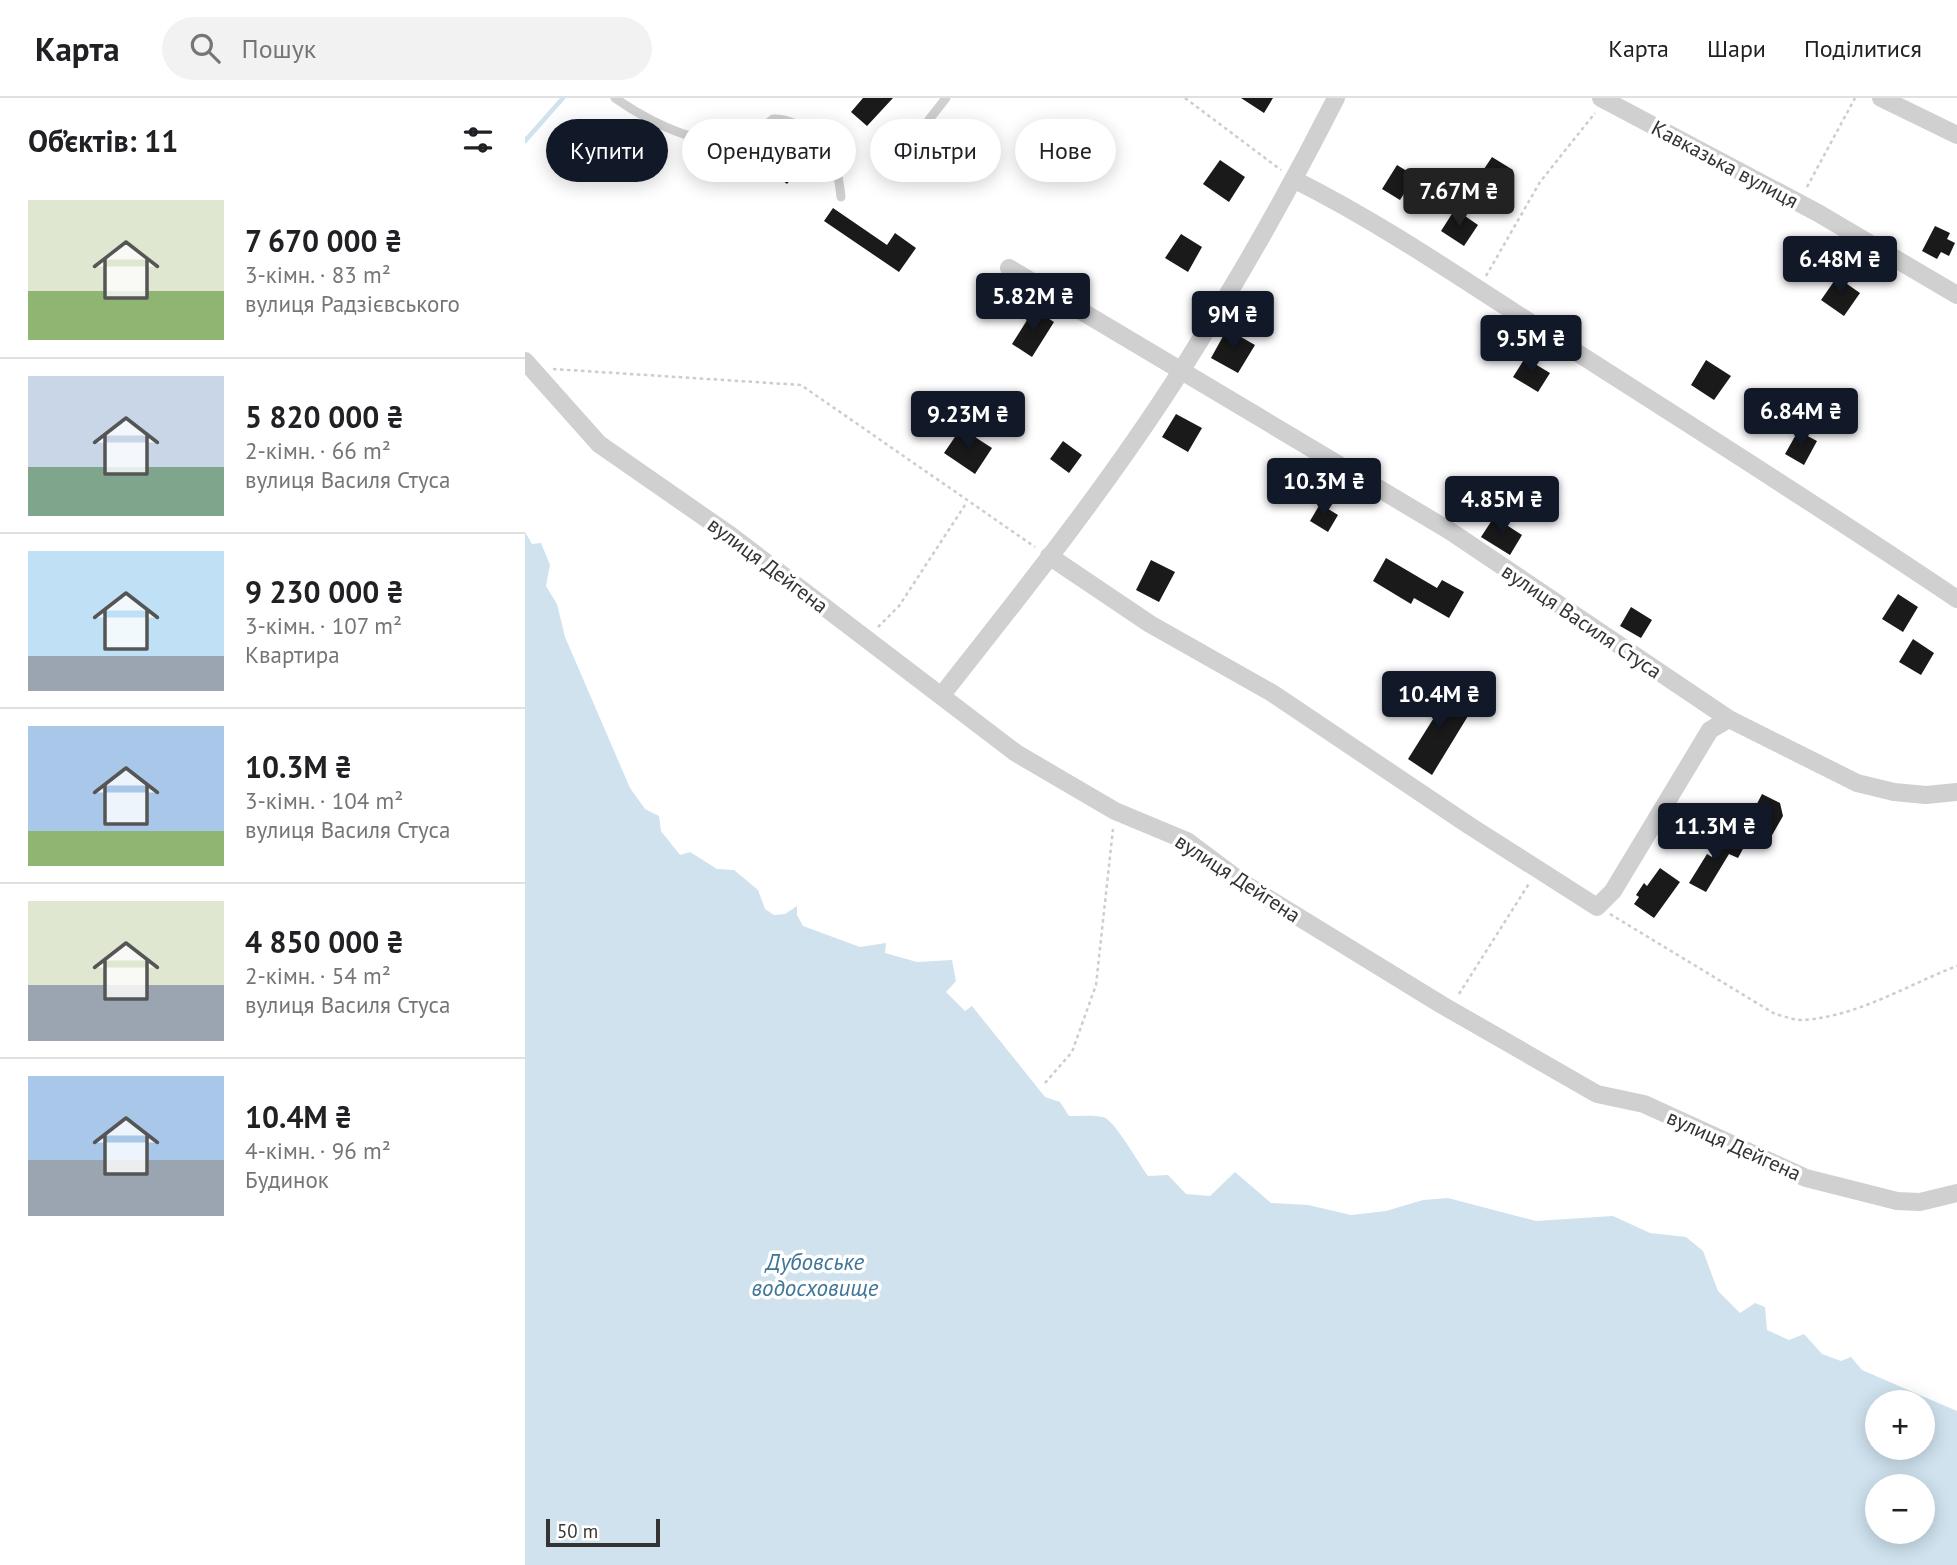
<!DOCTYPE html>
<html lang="uk">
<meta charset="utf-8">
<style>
:root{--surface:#fff;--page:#f2f2f2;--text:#202124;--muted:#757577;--line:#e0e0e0;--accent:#111827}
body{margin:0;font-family:"PT Sans",sans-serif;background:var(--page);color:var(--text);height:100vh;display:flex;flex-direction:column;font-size:26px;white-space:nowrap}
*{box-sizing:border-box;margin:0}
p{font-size:23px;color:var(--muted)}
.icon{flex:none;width:38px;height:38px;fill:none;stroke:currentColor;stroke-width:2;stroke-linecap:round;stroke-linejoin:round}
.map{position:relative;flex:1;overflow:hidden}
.sheet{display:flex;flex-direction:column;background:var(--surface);width:525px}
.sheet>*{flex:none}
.top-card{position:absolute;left:21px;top:21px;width:665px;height:63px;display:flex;gap:14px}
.tools{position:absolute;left:1340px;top:1292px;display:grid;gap:14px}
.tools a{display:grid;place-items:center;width:70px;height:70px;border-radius:50%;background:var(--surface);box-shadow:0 4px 18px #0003;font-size:35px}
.scale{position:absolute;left:21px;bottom:18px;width:114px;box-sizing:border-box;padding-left:7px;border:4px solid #333;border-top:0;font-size:19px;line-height:24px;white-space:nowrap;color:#333;-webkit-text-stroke:5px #fff;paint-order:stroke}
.price{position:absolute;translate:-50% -60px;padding:0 16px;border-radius:7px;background:var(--accent);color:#fff;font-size:23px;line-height:46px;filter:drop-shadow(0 2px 4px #0008)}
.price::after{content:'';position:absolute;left:50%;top:42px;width:21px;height:16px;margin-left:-10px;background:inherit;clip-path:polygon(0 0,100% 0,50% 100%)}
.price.on{background:#222;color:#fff}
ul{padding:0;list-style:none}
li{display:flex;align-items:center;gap:21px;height:175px;padding:0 28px}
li+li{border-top:2px solid var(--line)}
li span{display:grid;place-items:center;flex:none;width:196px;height:140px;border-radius:0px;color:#555}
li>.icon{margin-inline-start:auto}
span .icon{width:84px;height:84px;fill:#fffc;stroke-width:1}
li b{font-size:30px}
h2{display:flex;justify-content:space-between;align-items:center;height:84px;padding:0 28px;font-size:30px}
.tag{padding:0 24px;border-radius:32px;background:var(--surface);box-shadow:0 4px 18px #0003;font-size:24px;line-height:63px}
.tag.on{background:var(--accent);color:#fff}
header{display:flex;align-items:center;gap:42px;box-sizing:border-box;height:98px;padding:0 35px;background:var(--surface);border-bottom:2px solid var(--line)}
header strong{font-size:33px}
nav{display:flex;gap:38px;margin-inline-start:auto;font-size:24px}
.search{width:490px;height:63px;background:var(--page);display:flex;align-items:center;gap:18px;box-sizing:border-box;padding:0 24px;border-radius:38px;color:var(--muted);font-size:26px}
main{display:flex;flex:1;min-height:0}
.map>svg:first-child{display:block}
.water{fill:#cfe2ee;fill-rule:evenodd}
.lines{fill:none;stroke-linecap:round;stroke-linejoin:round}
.stream{stroke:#cfe2ee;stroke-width:4.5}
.building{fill:#1a1a1a}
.path{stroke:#cdcdcd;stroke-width:2.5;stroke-dasharray:3.5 3.5;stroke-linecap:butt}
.service{stroke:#d0d0d0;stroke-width:9}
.minor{stroke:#d0d0d0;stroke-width:18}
.labels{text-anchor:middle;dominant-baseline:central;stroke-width:7;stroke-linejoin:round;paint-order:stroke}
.street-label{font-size:21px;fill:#333;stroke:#fff}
.water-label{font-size:23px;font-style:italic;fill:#3f7597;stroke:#fff}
</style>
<header>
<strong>Карта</strong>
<div class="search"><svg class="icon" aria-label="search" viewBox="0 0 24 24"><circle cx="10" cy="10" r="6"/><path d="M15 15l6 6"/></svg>Пошук</div>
<nav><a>Карта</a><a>Шари</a><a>Поділитися</a></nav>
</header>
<main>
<section class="sheet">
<h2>Об’єктів: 11<svg class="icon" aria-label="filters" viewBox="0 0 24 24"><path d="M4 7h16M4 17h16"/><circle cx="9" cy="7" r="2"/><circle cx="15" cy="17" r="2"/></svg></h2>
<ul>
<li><span style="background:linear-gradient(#dfe7d0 65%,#8fb573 0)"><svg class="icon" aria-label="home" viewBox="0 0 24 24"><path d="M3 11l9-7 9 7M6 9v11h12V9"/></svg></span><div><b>7 670 000 ₴</b><p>3-кімн. · 83 m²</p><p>вулиця Радзієвського</p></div></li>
<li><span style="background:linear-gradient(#c9d6e8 65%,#7fa58c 0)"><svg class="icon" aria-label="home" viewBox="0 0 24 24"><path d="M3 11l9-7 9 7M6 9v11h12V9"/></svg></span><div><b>5 820 000 ₴</b><p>2-кімн. · 66 m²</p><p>вулиця Василя Стуса</p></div></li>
<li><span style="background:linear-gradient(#bfe0f5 75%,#9aa5b1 0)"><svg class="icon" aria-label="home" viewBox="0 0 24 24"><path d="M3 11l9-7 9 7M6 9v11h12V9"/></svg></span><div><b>9 230 000 ₴</b><p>3-кімн. · 107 m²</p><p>Квартира</p></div></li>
<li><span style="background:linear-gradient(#a9c7e8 75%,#8fb573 0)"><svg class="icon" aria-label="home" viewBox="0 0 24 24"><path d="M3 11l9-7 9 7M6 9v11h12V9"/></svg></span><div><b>10.3M ₴</b><p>3-кімн. · 104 m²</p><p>вулиця Василя Стуса</p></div></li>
<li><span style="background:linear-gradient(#dfe7d0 60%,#9aa5b1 0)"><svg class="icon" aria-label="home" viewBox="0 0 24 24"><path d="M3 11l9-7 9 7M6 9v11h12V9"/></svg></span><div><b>4 850 000 ₴</b><p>2-кімн. · 54 m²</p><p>вулиця Василя Стуса</p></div></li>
<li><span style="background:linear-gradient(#a9c7e8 60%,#9aa5b1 0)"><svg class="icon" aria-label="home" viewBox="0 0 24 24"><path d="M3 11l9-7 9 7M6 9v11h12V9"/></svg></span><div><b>10.4M ₴</b><p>4-кімн. · 96 m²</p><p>Будинок</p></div></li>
</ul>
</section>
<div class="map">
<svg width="1432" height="1467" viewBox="0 0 1432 1467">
<rect width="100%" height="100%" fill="#fff"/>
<path class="water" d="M0 434 7 446 16 445 25 467 21 488 32 506 40 539 105 690 120 711 134 718 136 733 155 757 165 754 192 771 209 772 233 792 240 811 249 817 260 816 272 808V817L278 828 335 849 361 845 360 855 392 864 427 862 431 883 421 894 440 913 447 908 520 999 535 1004 544 1018C555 1018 568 1017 578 1019 589 1021 614 1066 623 1078L643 1077 661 1096 685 1098 710 1074 746 1105 783 1107 826 1117 861 1113 898 1102 923 1100 1011 1123 1088 1118 1125 1135 1161 1139 1178 1153 1193 1193 1215 1215 1230 1205 1240 1209 1242 1232 1264 1242 1279 1236 1297 1256 1316 1263 1326 1259 1337 1272 1432 1313V1467H0ZM1353 1304H1398V1349H1353ZM1353 1388H1398V1433H1353Z"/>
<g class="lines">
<path class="stream" d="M0 43 38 0"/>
</g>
<path class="building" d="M338 0H368L342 28 326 14Z
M716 0H748L739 15Z
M249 31 284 59 262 86 227 58Z
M967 59 988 72 972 96 951 83Z
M695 62 720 79 704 104 678 86Z
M872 67 890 78 875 102 857 91Z
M308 110 362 147 370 135 391 150 374 174 299 123Z
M930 111 953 127 939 148 916 133Z
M1410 128 1425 135 1422 141 1430 145 1424 158 1416 154 1412 161 1397 153Z
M656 136 677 149 663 174 640 160Z
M1312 179 1335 195 1319 218 1296 202Z
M509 211 529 224 507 259 487 246Z
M702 231 730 247 713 275 686 260Z
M1000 260 1025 275 1013 294 988 279Z
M1181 262 1206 278 1189 302 1166 287Z
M651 316 677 330 663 354 637 339Z
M436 330 467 350 450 376 419 355Z
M1273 333 1292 343 1279 367 1260 356Z
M538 343 557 357 544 375 525 361Z
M795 406 813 417 803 434 785 423Z
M969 419 997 437 985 457 956 439Z
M861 460 912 490 917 482 939 494 924 520 889 500 886 506 848 483Z
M626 462 650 474 634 504 611 492Z
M1373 496 1393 509 1378 534 1357 521Z
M1106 509 1127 522 1116 540 1095 528Z
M1388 541 1409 555 1396 577 1374 564Z
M907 592 946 613 907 677 883 661 910 618 897 611Z
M1237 696 1255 705 1258 718 1242 746 1218 733Z
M1197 738 1219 749 1213 760 1204 756 1181 794 1164 785 1182 756 1187 759Z
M1135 770 1155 784 1129 820 1109 806 1114 799 1111 797 1119 785 1122 788Z"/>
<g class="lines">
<path class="path" d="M660 0 756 72
M1282 89 1330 0
M961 178 1015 84 1070 15
M28 271 276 287 510 449
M353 529 374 508 442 404
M1085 816 1250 916C1259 918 1268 922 1277 922 1332 919 1382 887 1432 868
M934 896 1005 784
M520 985 547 954 571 887 588 731"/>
<path class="service" d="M90 0C127 26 170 45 215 47L248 21C274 20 302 46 311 71 314 80 315 90 316 99
M392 37 421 0"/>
<path class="minor" d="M1076 0 1293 115 1432 197
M1356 0 1432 37
M770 82C858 126 940 183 1023 236 1160 324 1297 410 1432 501
M484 170 925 433 1204 621 1332 685 1369 694 1401 697 1432 694
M0 263 74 346 205 437 491 655 590 713 662 743 718 785 917 907 1072 996 1119 1006 1281 1080 1372 1103 1395 1104 1432 1095
M524 458 625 526 747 595 945 728 1072 809 1088 793 1185 632 1204 621
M416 598C499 493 584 386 656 273 712 184 764 93 811 0"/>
</g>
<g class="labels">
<g class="street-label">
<text transform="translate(1200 66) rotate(28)">Кавказька вулиця</text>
<text transform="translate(243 467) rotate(37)">вулиця Дейгена</text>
<text transform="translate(1057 523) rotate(34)">вулиця Василя Стуса</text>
<text transform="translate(713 780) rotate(33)">вулиця Дейгена</text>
<text transform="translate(1209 1047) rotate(24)">вулиця Дейгена</text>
</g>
<g class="water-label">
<text x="290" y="1163">Дубовське<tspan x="290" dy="26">водосховище</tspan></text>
</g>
</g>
</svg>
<div class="tools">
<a>+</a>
<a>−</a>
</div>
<div class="scale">50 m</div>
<b class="price on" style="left:934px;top:130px">7.67M ₴</b>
<b class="price" style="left:1315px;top:198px">6.48M ₴</b>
<b class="price" style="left:508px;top:235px">5.82M ₴</b>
<b class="price" style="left:708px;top:253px">9M ₴</b>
<b class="price" style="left:1006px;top:277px">9.5M ₴</b>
<b class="price" style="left:1276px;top:350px">6.84M ₴</b>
<b class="price" style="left:443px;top:353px">9.23M ₴</b>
<b class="price" style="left:799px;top:420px">10.3M ₴</b>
<b class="price" style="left:977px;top:438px">4.85M ₴</b>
<b class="price" style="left:914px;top:633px">10.4M ₴</b>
<b class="price" style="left:1190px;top:765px">11.3M ₴</b>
<div class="top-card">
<a class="tag on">Купити</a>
<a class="tag">Орендувати</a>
<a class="tag">Фільтри</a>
<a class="tag">Нове</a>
</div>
</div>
</main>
